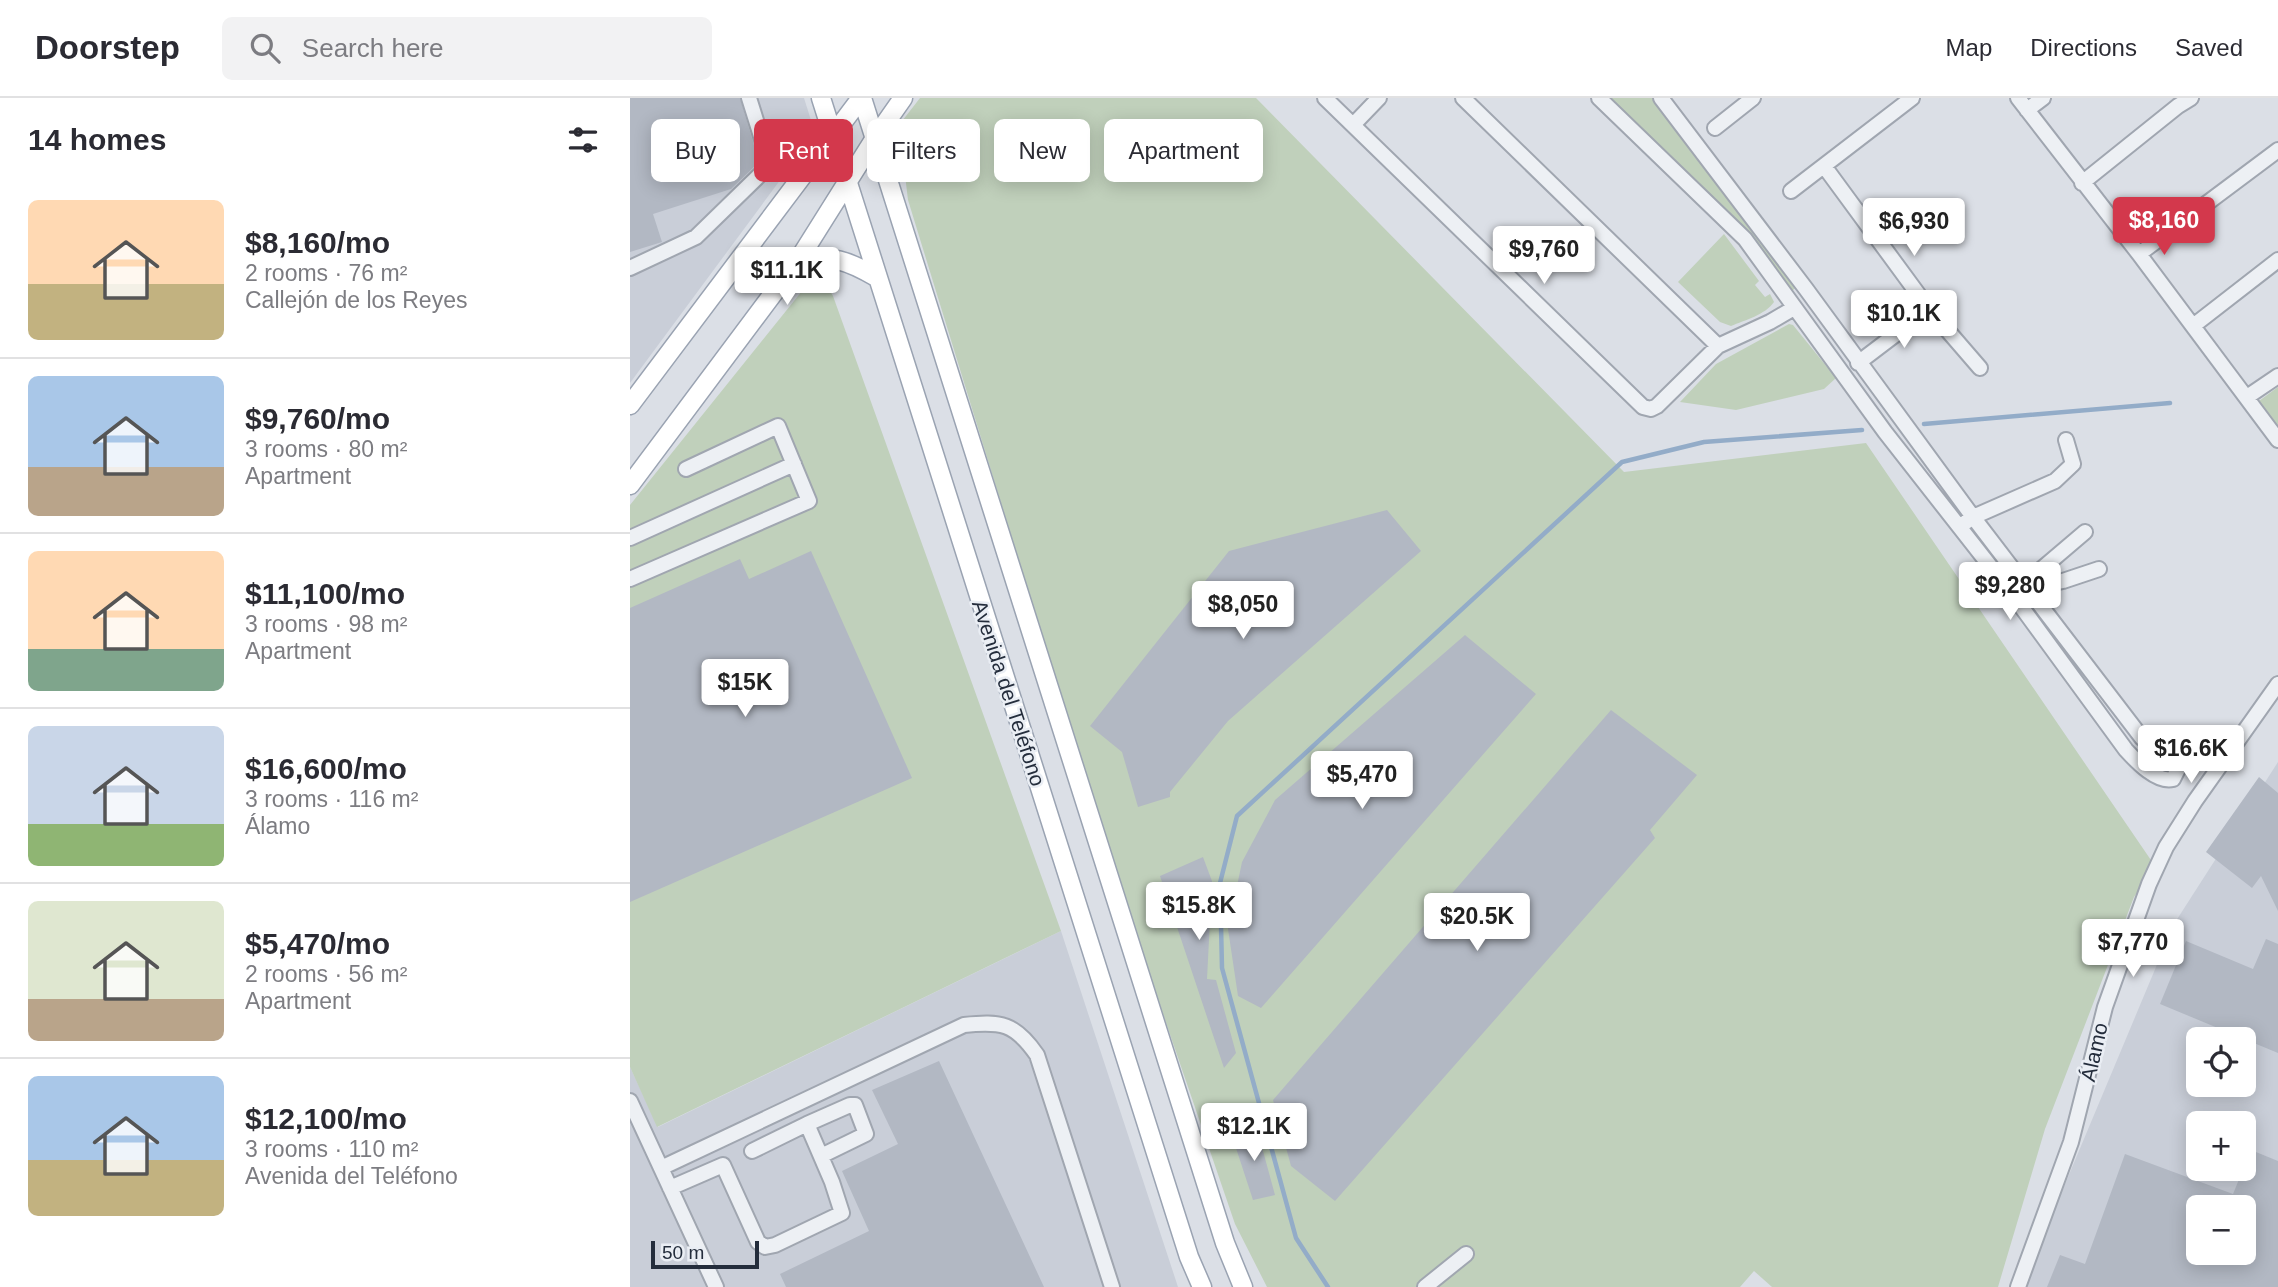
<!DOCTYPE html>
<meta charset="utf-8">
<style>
:root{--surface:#fff;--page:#f2f2f3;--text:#2b2b33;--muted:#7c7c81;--line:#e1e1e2;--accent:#d3384c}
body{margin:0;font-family:Helvetica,sans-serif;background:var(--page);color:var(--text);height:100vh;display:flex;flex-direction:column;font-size:26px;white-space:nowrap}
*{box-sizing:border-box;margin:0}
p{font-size:23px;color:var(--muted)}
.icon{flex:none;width:38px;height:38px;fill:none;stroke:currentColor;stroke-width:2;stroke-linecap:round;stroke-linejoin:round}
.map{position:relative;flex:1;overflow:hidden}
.details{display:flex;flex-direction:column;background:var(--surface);width:630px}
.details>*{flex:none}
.banner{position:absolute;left:21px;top:21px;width:665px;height:63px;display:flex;gap:14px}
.controls{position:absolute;left:1556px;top:929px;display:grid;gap:14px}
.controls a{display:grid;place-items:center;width:70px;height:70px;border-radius:10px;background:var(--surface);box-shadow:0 4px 18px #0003;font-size:35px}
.scale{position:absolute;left:21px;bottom:18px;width:108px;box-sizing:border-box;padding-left:7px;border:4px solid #242d3c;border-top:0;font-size:19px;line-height:24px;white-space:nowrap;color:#242d3c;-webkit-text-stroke:5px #eaeef4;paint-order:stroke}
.price{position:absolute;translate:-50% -60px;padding:0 16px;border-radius:7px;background:#fff;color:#222;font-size:23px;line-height:46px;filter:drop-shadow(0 2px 4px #0008)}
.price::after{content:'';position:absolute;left:50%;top:42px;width:21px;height:16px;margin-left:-10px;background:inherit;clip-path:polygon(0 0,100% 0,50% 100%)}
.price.current{background:var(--accent);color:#fff}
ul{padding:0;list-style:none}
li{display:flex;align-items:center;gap:21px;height:175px;padding:0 28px}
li+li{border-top:2px solid var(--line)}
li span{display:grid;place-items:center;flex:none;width:196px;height:140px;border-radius:10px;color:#555}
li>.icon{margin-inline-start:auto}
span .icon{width:84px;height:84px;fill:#fffc;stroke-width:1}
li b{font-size:30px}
h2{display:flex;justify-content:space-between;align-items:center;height:84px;padding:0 28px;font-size:30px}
.chip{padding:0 24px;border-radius:10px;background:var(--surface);box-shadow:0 4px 18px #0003;font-size:24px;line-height:63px}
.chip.current{background:var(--accent);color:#fff}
header{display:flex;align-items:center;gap:42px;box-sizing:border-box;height:98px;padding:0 35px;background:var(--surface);border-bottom:2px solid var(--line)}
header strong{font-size:33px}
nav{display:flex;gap:38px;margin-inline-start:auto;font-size:24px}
.search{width:490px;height:63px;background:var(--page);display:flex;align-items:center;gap:18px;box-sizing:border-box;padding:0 24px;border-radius:10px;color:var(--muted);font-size:26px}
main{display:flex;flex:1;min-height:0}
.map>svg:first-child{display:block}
.built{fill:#c9ced8;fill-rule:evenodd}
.green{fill:#c0d0bb}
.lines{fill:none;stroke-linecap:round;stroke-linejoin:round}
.stream{stroke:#93acc8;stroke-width:4.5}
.building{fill:#b2b8c3;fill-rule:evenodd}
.minor-casing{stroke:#a0a6b0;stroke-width:18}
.major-casing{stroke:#9aa3b2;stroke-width:21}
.minor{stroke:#edf0f4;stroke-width:14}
.major{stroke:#fff;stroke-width:18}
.labels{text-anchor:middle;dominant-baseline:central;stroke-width:5;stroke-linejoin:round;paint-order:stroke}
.street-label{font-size:21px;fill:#242d3c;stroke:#eaeef4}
</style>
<header>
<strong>Doorstep</strong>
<div class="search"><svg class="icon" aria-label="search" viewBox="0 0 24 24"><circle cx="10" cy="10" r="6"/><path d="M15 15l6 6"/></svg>Search here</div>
<nav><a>Map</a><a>Directions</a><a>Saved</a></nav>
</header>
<main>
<section class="details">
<h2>14 homes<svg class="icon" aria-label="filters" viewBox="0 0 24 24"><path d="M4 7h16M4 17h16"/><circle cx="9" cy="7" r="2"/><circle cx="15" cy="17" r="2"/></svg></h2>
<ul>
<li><span style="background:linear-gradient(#ffd9b3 60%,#c2b280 0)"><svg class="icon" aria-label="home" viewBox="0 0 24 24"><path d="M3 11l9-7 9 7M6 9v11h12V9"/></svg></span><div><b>$8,160/mo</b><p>2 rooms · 76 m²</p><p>Callejón de los Reyes</p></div></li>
<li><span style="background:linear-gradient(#a9c7e8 65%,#b9a48a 0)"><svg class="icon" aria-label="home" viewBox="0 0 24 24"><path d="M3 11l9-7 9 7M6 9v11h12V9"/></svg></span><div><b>$9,760/mo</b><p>3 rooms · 80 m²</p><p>Apartment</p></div></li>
<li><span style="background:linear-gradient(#ffd9b3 70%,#7fa58c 0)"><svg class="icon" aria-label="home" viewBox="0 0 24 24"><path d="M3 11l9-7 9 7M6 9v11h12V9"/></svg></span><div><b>$11,100/mo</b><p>3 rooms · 98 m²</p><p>Apartment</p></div></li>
<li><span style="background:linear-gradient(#c9d6e8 70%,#8fb573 0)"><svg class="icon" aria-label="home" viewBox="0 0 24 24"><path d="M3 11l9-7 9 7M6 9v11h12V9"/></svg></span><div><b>$16,600/mo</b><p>3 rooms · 116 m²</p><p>Álamo</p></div></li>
<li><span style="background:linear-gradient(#dfe7d0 70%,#b9a48a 0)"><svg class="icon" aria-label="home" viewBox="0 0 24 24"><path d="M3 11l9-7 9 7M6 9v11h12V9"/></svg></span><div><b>$5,470/mo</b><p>2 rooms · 56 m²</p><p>Apartment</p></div></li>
<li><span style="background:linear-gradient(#a9c7e8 60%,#c2b280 0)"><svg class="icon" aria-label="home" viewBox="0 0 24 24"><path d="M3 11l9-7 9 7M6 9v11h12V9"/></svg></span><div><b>$12,100/mo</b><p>3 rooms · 110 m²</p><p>Avenida del Teléfono</p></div></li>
</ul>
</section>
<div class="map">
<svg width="1648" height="1189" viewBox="0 0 1648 1189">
<rect width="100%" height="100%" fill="#dbdfe6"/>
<path class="built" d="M0 0H174L185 35 0 285Z
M1648 664V1189H1392L1544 826ZM1568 942H1614V987H1568ZM1568 1026H1614V1071H1568ZM1568 1110H1614V1155H1568Z
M431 833 548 1189H0V969L28 1029Z"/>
<path class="green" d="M290 0H626L994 374 1236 345 1525 768 1504 799 1415 1031 1368 1189H1142L1124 1173 1110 1189H637L605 1126 484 773 278 102 269 27Z
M979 0H1023L1133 147 1167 188 1160 195Z
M1094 136 1129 183 1125 187 1135 199 1140 196 1144 204C1135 217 1115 222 1101 228L1090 224 1048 184Z
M185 185H195L203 198 431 833 27 1029 0 969V407L172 193Z
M1159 226 1163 227 1206 280 1194 291 1106 312 1050 304 1086 266Z
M1648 289V328L1629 303Z"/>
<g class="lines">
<path class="stream" d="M1294 326 1540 305
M698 1189 666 1140 592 870 590 785 607 718 992 364 1074 344 1232 332"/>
</g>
<path class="building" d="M0 0H110L129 64 101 91 23 116 32 144 0 154Z
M757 412 791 453 598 623 540 694V699L508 709 492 654 460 628 599 453Z
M181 453 282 680 0 804V510L110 461 119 481Z
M835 537 906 596 631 910 608 898 598 831 612 764 645 702Z
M981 612 1067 677 1020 732 1025 740 705 1103 661 1068 643 1002Z
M1629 679 1648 695V813L1631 778 1622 790 1576 754Z
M573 759 582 783 577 881 586 882 606 955 594 970 530 778Z
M1636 841 1648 846V955L1530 906 1556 843 1623 871Z
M309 963 414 1189H156L150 1176 239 1133 212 1073 268 1046 242 992Z
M624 1020 645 1097 623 1102 604 1044Z
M1621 1052 1648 1063V1189H1417L1430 1157 1455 1166 1495 1056 1603 1096ZM1568 1110H1614V1155H1568Z"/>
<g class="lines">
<g class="minor-casing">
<path id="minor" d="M695 0 1013 309 1021 311 1027 308 1088 248 1140 224 1164 210
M833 0 1088 248
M969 0 1115 141 1255 334 1382 496 1496 652C1507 664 1527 685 1543 681L1548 671 1512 640 1343 419 1176 191 1031 0
M1388 0 1509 156 1648 342
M1397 12 1413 0
M723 27 749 0
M1085 30 1123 0
M1194 68 1299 211 1350 270
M1452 85 1548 8 1561 0
M1161 93 1282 0
M1509 156 1648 52
M0 170 66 139 140 67 119 0
M1563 228 1648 162
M1228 265 1299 211
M1617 299 1648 278
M1336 424 1343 419 1425 383 1443 366 1436 342
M0 440 164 366
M1402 480 1414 487 1433 483 1469 471
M0 481 179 403 148 328 56 371
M1388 491 1455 434
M0 1003 86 1189
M122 1053 177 1026
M31 1070 334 927C371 923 385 925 407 957L482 1189
M40 1090 93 1067 128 1144 135 1149 145 1147 212 1115 202 1084 177 1026 220 1007H225L236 1036 191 1058
M795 1189 836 1156
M1388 1189 1441 1044 1475 909 1519 786 1536 749 1565 703 1648 586"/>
</g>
<g class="major-casing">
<path id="major" d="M191 0 559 1159 572 1189
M232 0 595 1145 613 1189
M169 161C203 158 217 162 246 179
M0 307 231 0
M0 387 169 161 245 40 273 0"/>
</g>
<use href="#minor" class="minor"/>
<use href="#major" class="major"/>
</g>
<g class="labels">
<g class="street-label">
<text transform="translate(379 595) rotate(72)">Avenida del Teléfono</text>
<text transform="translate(1464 954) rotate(-77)">Álamo</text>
</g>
</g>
</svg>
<div class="controls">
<a><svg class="icon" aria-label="locate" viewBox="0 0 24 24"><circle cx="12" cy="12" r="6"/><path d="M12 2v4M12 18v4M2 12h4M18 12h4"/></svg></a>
<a>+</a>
<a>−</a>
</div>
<div class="scale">50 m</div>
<b class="price current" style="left:1534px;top:159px">$8,160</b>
<b class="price" style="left:1284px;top:160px">$6,930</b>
<b class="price" style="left:914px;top:188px">$9,760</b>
<b class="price" style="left:157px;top:209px">$11.1K</b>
<b class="price" style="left:1274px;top:252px">$10.1K</b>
<b class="price" style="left:1380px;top:524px">$9,280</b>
<b class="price" style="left:613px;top:543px">$8,050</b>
<b class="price" style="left:115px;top:621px">$15K</b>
<b class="price" style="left:1561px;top:687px">$16.6K</b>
<b class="price" style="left:732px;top:713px">$5,470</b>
<b class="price" style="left:569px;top:844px">$15.8K</b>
<b class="price" style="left:847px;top:855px">$20.5K</b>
<b class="price" style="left:1503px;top:881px">$7,770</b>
<b class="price" style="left:624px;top:1065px">$12.1K</b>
<div class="banner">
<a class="chip">Buy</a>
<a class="chip current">Rent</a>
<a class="chip">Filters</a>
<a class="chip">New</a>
<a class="chip">Apartment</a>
</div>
</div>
</main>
